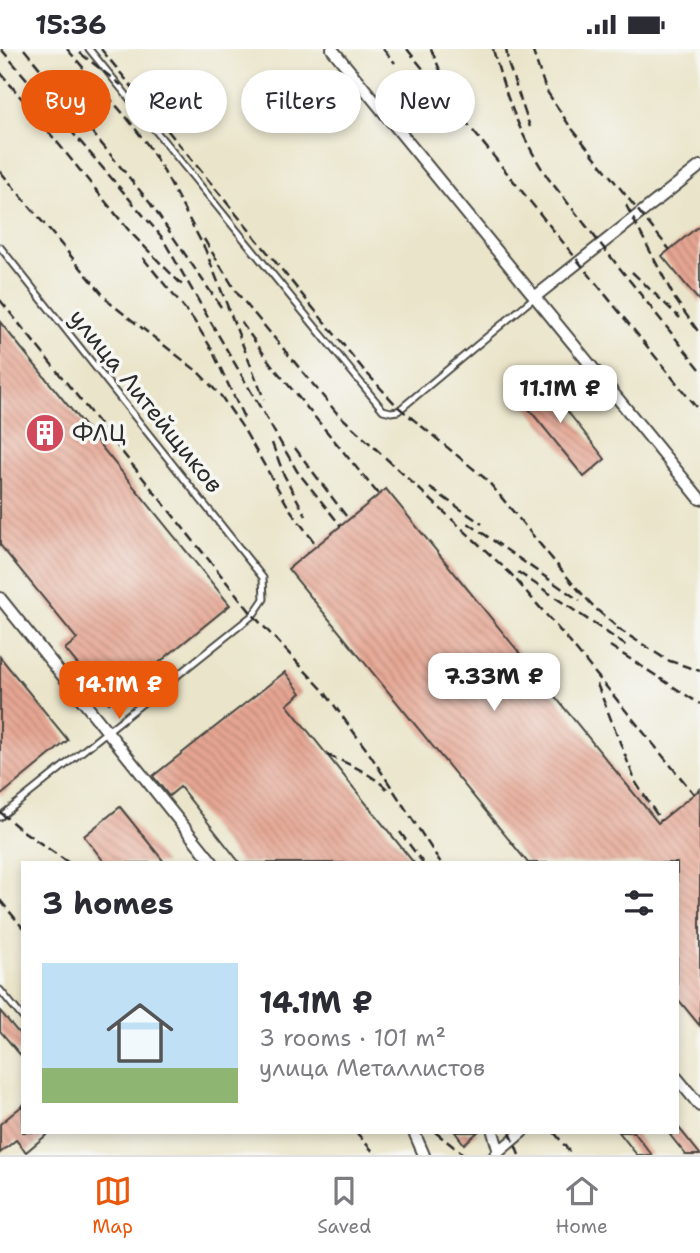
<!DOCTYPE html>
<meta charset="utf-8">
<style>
:root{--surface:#fff;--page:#f7f7f7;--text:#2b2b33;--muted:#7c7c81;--line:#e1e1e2;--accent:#ea580c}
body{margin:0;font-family:"Shantell Sans",sans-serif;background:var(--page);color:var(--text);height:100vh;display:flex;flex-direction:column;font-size:26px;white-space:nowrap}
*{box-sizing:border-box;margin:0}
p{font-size:23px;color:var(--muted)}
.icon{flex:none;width:38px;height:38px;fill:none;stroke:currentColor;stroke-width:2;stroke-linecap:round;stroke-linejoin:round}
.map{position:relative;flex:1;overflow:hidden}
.details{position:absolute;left:21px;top:812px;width:658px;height:273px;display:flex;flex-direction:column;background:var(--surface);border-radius:0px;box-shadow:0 4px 10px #0003}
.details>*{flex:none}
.hud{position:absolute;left:21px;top:21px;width:658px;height:63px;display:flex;gap:14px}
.price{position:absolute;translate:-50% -60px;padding:0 16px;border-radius:14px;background:#fff;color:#222;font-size:23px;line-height:46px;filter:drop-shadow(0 2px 4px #0008)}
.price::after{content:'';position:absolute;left:50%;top:42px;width:21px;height:16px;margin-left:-10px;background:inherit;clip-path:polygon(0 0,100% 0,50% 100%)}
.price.current{background:var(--accent);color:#fff}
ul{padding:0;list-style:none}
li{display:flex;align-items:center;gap:21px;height:175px;padding:0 21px}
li+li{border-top:2px solid var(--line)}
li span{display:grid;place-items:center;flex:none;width:196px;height:140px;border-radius:0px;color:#555}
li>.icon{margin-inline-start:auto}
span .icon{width:84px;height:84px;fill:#fffc;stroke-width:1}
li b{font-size:30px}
h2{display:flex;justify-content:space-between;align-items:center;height:84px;padding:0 21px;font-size:30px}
.chip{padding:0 24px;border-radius:32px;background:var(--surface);box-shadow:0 4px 10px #0003;font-size:24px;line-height:63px}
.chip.current{background:var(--accent);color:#fff}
.status{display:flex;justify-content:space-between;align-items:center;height:49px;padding:0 35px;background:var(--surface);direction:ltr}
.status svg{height:19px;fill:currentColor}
.menu{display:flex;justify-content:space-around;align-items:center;height:98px;border-top:2px solid var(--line);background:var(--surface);font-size:19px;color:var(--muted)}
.menu a{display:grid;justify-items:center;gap:4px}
.menu .current{color:var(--accent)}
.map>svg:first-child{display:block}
.building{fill:url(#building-back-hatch)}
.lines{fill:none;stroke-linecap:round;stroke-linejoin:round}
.service-casing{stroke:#484743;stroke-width:9}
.minor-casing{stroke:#484743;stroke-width:14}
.service{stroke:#fff;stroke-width:5}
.minor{stroke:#fff;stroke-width:10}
.rail{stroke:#2b2b2b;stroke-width:2.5;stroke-dasharray:10 5;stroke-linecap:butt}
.labels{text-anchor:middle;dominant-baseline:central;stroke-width:7;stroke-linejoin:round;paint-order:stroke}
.street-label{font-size:24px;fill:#2b2b2b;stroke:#f6f6f2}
.poi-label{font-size:24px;fill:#2b2b2b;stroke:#f6f6f2;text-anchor:start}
</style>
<div class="status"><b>15:36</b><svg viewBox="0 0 49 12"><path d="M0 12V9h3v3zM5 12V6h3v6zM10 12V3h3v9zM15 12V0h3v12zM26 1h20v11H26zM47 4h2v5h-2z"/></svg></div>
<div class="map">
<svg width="700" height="1106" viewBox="0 0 700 1106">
<defs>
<pattern id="building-back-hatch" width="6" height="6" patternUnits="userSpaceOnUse" patternTransform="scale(1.75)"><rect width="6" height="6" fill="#e6a592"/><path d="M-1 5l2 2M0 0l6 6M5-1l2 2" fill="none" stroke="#bb8777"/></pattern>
</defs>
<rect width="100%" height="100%" fill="#f6f6f2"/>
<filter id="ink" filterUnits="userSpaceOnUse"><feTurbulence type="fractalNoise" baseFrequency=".0143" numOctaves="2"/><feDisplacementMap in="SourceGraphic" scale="14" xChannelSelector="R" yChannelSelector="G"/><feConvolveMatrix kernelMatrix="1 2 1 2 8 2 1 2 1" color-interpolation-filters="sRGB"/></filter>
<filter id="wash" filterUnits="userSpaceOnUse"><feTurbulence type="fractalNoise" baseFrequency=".00686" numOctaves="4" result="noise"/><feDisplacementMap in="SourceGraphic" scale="28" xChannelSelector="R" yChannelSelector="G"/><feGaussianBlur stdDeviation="1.57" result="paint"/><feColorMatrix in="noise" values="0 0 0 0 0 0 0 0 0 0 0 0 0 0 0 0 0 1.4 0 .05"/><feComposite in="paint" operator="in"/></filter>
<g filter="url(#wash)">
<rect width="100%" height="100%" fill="#eae5ca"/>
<g id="blocks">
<path class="building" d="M700 176V253L662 207Z
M0 273 230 556 109 654 65 600 77 590 0 496Z
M538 325 605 410 584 428 516 344Z
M386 440 658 774 700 740V977L677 949V814H528L288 520Z
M0 608 68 691 0 747Z
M285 623 301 644 287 656 414 814H240L180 738 169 747 153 727Z
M120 758 165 814H105L84 787Z
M0 962 23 989V1009L0 982Z
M23 1056V1083H50L26 1103 16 1091 0 1104V1075Z
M679 1079 700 1105V1106H686L670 1086 677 1083Z
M455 1083H478L464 1095Z
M619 1083H634L652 1106H637Z"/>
</g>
</g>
<g filter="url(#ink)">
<use href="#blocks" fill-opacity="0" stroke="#484743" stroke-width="2"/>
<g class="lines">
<g class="service-casing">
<path id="service" d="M89 0 383 361 391 363 398 362 536 247
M0 198 263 529 264 550 253 566 0 768
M0 941 23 969"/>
</g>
<g class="minor-casing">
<path id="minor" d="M332 0 700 450
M536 247 700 117
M0 549 213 814
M677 1029 700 1057
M414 1083 424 1106
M493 1083 499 1103
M495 1106 522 1083"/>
</g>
<use href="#service" class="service"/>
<use href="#minor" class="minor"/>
<path class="rail" d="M1 0 161 187 297 422 341 477
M24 0 150 154 221 258
M67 0 127 69 147 95 162 119 205 200 264 350
M101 0 363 320 397 357 487 431 573 535 596 560 623 583
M383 0 395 14
M407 0 700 363
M431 0 448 40
M493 0C505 46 521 89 548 129L700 320
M506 0 509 17 530 78
M532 0 546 41 569 76 670 201
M80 4 121 36
M0 23 131 184 184 238
M0 122 110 254 197 322 221 347 243 379 289 459 317 497
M626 156 675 250 700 285
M204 190 237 244 336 363 511 525 568 591 694 745
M143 209 193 270 211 299 245 371
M632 223 680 269
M0 251 253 566 323 641 369 704 441 814
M241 273 271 315 379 446
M272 394 284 426 306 467
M295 399 349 471
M430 439 482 475
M468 474 580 552
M518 523 628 598
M617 579 667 611 700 622
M610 597 700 655
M597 635 636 734 661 772
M327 706C350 715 370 724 387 740
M0 763 20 780 69 814
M400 783 423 814
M0 851 23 879
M356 1083 376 1106
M435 1083 464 1106
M510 1083 519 1106
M554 1083 572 1106"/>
</g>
</g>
<defs>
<g id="building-disc" transform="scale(2.0125)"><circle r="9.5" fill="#d1495b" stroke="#f6f6f2"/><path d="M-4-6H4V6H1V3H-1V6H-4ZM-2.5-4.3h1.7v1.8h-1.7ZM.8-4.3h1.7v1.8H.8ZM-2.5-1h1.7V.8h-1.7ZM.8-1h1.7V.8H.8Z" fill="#fff"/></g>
</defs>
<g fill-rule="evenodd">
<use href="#building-disc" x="45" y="384"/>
</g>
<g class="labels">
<g class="street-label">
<text transform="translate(146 352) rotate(51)">улица Литейщиков</text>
</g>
<g class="poi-label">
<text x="72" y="384">ФЛЦ</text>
</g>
</g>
</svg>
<b class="price" style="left:560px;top:376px">11.1M ₽</b>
<b class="price" style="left:494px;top:664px">7.33M ₽</b>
<b class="price current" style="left:119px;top:672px">14.1M ₽</b>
<div class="hud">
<a class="chip current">Buy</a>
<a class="chip">Rent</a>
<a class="chip">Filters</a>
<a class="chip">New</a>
</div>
<section class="details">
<h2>3 homes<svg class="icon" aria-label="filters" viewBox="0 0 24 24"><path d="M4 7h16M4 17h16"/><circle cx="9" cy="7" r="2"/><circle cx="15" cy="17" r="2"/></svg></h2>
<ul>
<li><span style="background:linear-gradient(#bfe0f5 75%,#8fb573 0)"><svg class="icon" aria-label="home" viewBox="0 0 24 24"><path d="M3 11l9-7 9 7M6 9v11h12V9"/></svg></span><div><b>14.1M ₽</b><p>3 rooms · 101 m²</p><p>улица Металлистов</p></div></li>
</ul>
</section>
</div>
<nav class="menu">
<a class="current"><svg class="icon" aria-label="map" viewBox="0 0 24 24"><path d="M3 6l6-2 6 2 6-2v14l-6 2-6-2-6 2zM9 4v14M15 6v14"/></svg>Map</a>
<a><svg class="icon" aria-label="saved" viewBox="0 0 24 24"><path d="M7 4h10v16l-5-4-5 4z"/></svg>Saved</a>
<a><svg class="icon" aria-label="home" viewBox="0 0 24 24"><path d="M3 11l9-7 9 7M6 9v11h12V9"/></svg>Home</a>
</nav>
